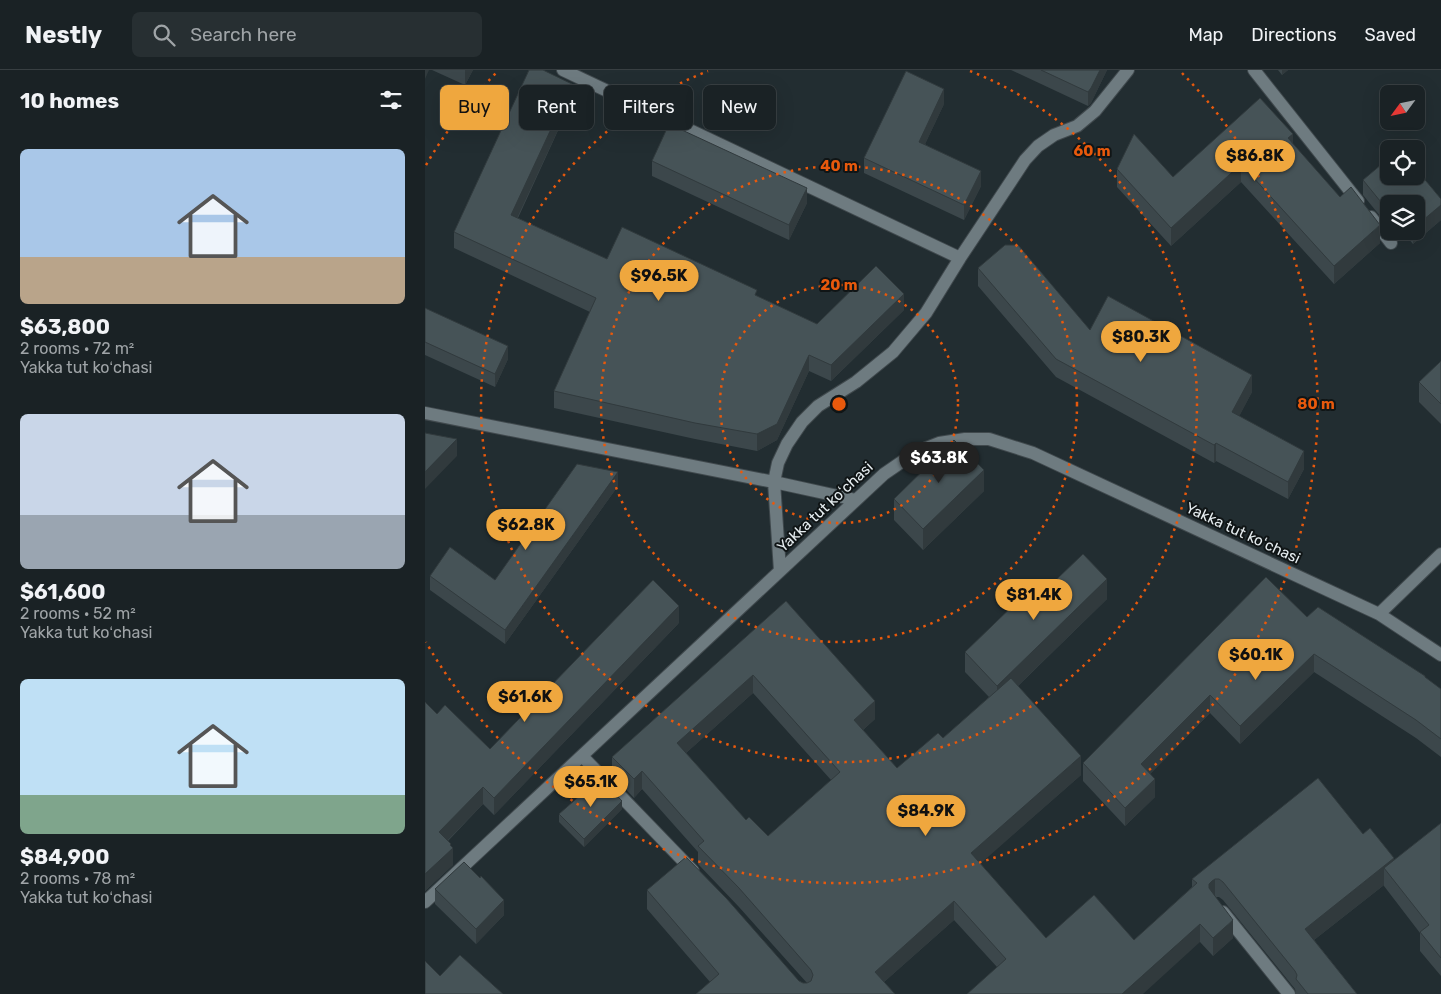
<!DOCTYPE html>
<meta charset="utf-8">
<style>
:root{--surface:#1a2225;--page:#272f32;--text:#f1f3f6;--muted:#9fa4a7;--line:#383f42;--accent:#efa73e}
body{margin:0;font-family:Rubik,sans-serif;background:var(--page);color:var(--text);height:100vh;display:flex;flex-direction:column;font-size:19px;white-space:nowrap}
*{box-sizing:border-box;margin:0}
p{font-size:16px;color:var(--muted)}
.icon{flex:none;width:28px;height:28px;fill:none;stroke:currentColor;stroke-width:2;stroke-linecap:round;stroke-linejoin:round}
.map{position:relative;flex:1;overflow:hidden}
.drawer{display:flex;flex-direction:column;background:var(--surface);width:425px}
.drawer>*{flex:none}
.guide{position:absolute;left:15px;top:15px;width:475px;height:45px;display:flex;gap:10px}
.needle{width:32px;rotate:237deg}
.tools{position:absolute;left:955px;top:15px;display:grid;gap:10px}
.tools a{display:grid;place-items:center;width:45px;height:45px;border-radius:8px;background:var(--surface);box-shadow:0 5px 20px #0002,0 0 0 1px var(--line);font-size:25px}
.price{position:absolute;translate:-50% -42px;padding:0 11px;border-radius:18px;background:var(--accent);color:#111;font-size:16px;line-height:32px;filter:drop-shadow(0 1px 2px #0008)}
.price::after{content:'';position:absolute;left:50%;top:30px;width:15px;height:11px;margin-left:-8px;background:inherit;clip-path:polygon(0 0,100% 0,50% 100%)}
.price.active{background:#222;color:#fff}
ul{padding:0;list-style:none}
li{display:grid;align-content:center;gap:10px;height:265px;padding:0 20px}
li span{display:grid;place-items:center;height:155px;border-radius:8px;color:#555}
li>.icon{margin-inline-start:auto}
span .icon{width:90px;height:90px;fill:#fffc;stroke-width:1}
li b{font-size:21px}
h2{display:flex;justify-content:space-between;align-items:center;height:60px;padding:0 20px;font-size:21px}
.tag{padding:0 18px;border-radius:8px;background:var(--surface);box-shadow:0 5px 20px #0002,0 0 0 1px var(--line);font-size:18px;line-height:45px}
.tag.active{background:var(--accent);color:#111}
header{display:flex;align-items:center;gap:30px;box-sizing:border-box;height:70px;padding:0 25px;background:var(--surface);border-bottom:1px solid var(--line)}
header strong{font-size:24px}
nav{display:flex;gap:28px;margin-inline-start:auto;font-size:18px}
.search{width:350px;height:45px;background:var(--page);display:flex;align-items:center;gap:12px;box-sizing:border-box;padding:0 18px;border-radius:8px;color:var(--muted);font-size:19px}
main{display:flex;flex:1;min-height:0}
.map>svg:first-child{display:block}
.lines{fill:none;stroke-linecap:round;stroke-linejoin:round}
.minor-casing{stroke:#40494d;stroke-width:14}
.minor{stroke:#6e7b80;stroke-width:12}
.wall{fill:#3c474b;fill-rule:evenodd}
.shaded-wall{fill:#313a3d}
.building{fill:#465357;stroke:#313a3d;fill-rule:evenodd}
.ring{fill:none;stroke:#e8590c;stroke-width:2.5;stroke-dasharray:2.5 5}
.labels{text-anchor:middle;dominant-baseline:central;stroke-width:4;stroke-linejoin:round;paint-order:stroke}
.street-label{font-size:15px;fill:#e6edf0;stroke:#101516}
.centre{fill:#e8590c;stroke:#101516;stroke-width:2.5}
.ring-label{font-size:15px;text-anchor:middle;font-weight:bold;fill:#e8590c;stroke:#101516;stroke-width:4;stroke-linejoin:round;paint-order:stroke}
</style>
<header>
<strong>Nestly</strong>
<div class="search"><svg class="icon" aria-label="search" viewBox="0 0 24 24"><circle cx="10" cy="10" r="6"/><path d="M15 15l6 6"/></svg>Search here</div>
<nav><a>Map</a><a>Directions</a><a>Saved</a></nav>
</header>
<main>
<section class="drawer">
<h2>10 homes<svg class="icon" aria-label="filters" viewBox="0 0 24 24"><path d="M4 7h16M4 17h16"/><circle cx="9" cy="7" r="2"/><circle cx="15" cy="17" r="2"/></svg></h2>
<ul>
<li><span style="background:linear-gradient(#a9c7e8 70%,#b9a48a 0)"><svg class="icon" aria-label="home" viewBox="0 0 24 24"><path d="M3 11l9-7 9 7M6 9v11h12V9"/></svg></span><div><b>$63,800</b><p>2 rooms · 72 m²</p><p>Yakka tut koʻchasi</p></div></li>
<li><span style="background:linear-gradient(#c9d6e8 65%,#9aa5b1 0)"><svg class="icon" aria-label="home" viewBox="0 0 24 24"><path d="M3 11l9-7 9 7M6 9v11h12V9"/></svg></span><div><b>$61,600</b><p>2 rooms · 52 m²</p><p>Yakka tut koʻchasi</p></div></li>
<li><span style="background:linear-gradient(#bfe0f5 75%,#7fa58c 0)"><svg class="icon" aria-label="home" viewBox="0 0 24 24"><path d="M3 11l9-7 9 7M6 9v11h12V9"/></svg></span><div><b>$84,900</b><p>2 rooms · 78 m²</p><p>Yakka tut koʻchasi</p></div></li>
</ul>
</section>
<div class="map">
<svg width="1016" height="924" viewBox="0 0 1016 924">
<rect width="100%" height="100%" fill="#222d31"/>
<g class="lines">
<g class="minor-casing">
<path id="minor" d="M138 0 535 188
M829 0 933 131
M946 147 966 173
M0 343 349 412 431 430
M355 501 349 412 353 393 362 374 377 352 393 336 431 312 468 282 501 243 535 188 600 90 613 76 629 65 652 56 670 41 703 0
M954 544 1016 484
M157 686 268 801
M0 832 459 404 491 382 514 373 540 369H564L608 383 954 544 1016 585
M798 842 864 924"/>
</g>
<use href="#minor" class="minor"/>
</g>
<path class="wall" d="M7 0H48L40 15Z
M586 0H682L666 33 663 36Z
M853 0H863L857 5Z
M147 30 93 148 182 189 332 226 392 254 479 240 406 311 384 301 352 370 332 381 270 369 129 338V321L165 242 29 178V162Z
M519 34 500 74 556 116 539 150 439 103V88Z
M868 74 955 173 909 214 816 112 746 176 692 117V99L748 107Z
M964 88V106H991V99L1016 129V150L988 174 977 161H991V134H964V157L938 125V110Z
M227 91 382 133 364 170 227 106Z
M553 198 665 260 827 322 814 346 879 399 863 429 791 391 789 393 631 307 553 216Z
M0 238 83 289 70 317 0 285Z
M1016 291V354L994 332V312Z
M193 416 80 574 5 520V506L70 510Z
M559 421 498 480 469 450V429Z
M682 529 593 616 656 705 555 793 621 868 709 870 767 817V809L938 764 969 790 1016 753V906L995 881V863L959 816V815L889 870 932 924H871L870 919 798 830 794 827H791L808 868 788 886 775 872 572 897 529 850 459 912 470 924 285 912 222 839V820L378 913H382L314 837 273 794V782L217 719 209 728 187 705V687L361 531 450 649 438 660 472 698 518 668 564 627 540 602V582L608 532ZM328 623 406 710 343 766 321 750 261 683Z
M882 547 1000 608 1016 619V687L991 668 889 602 815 674 785 643 725 704 730 727 700 756 658 711V693Z
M254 553 69 745 58 734 23 771 26 776 28 795 0 821 12 644 65 679Z
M197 739 159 777 134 752V744Z
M10 819 79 845 51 874 10 834Z"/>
<path class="shaded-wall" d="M0 0H4L0 9Z
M40 0H48L40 15Z
M675 0H682L666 33 663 36V22Z
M857 0H863L857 5Z
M147 14V30L86 161V145Z
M519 19V34L494 87V72Z
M868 64V82L863 68Z
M816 94V112L746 176V158Z
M556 101V116L539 150V135Z
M382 118V133L364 170V155Z
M1016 135V150L988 174V161H991V156Z
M955 155V173L909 214V196Z
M479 224V240L406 311V295Z
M83 276V289L70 317V304Z
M384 285V301L352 370 332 381V364Z
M827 305V322L807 360V342Z
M32 369V386L0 419V402Z
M791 373V391L789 393V375Z
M879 381V399L863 429V412Z
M559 400V421L498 480V459Z
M193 402V416L80 574V560Z
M682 509V529L572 636V616Z
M254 536V553L69 745V728Z
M889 584V602L815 674V656Z
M328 605V623L252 691V673Z
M785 625V643L716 713V694Z
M450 631V649L429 668V650Z
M656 686V705L546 802V783Z
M217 701V719L209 728V709Z
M730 709V727L700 756V738Z
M58 717V734L14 779V762Z
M197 731V739L159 777V769Z
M26 774V780L28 778V795L0 821V804Z
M969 788V806L959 798V815L880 877V859Z
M790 809V827L784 837V814L787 811Z
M79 830V845L51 874V859Z
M529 831V850L450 920V902Z
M808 850V868L788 886V868Z
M775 854V872L718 924H697Z"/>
<path class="building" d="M104 0H118L147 14 86 145 182 189 197 157 332 220 330 225 392 254 451 196 479 224 406 295 384 285 352 354 332 364 270 353 129 321 171 228 29 162Z
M616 0H675L666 18 663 22Z
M481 1 519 19 494 72 556 101 539 135 439 88Z
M835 28 868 64 863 68 915 127 926 117 955 155 909 196 816 94 746 158 692 99 709 64 748 107Z
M244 54 382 118 364 155 227 91Z
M964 88V106H991V99L1016 129V135L991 156V134H964V142L938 110Z
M580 175H593L665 260 683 226 827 305 807 342 879 381 863 412 791 373 789 375 631 289 553 198Z
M0 238 83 276 70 304 0 272Z
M1016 291V334L994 312Z
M0 363 32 369 0 402Z
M529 370 559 400 498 459 469 429Z
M152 394 193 402 80 560 5 506 25 477 70 510Z
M658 484 682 509 572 616 540 582 600 524 608 532Z
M841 507 882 547 893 537 1000 606V607L1016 619V669L991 650 889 584 815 656 785 625 716 694 730 709 700 738 658 693Z
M228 510 254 536 69 728 58 717 14 762 26 774 25 775 28 778 0 804V632L12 644 20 635 65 679Z
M361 531 450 631 429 650 472 698 513 663 518 668 586 608 656 686 546 783 621 868 669 825 709 870 772 813 767 809 893 708 938 764 945 758 969 788 880 859 932 924H883L871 909 872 905 870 901 798 812 794 809H790L787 811 784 814V818L808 850 788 868 775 854 697 924H542L581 889 529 831 450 902 470 924H271L294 904 222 820 261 787 302 829 374 911 378 913H382L386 911 388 905 386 900 314 818 273 776 279 771 217 701 209 709 187 687ZM328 605 415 702 343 766 324 747 321 750 252 673Z
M175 708 197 731 159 769 134 744Z
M1016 753V888L995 862 1004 855 959 798Z
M39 792 55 808 56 806 79 830 51 859 10 819Z
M35 885 78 924H0V891L15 906Z"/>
<g class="ring">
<circle cx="414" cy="334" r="119"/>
<circle cx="414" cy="334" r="238"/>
<path d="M545 1A358 358 0 1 1 283 1"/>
<path d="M1 95A477 477 0 0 1 71 3M757 3A477 477 0 1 1 1 572"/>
</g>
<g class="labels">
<g class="street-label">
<text transform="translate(400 437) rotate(-43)">Yakka tut koʻchasi</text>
<text transform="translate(818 463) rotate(25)">Yakka tut koʻchasi</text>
</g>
</g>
<circle cx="414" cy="334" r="8" class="centre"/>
<g class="ring-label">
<text x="667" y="86">60 m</text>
<text x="414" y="101">40 m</text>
<text x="414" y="220">20 m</text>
<text x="891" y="339">80 m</text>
</g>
</svg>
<div class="tools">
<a><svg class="needle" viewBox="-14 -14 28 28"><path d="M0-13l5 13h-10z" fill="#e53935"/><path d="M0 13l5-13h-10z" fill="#9fa4a7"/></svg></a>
<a><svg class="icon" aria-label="locate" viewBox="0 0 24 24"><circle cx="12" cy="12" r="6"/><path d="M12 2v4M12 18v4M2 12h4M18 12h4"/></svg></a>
<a><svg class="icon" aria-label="layers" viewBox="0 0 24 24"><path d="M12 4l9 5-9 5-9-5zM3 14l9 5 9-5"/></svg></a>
</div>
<b class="price" style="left:830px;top:112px">$86.8K</b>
<b class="price" style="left:234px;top:232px">$96.5K</b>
<b class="price" style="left:716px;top:293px">$80.3K</b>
<b class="price active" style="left:514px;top:414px">$63.8K</b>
<b class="price" style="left:101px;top:481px">$62.8K</b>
<b class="price" style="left:609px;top:551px">$81.4K</b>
<b class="price" style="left:831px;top:611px">$60.1K</b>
<b class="price" style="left:100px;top:653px">$61.6K</b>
<b class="price" style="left:166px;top:738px">$65.1K</b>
<b class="price" style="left:501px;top:767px">$84.9K</b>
<div class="guide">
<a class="tag active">Buy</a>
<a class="tag">Rent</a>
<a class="tag">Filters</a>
<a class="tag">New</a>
</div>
</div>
</main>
